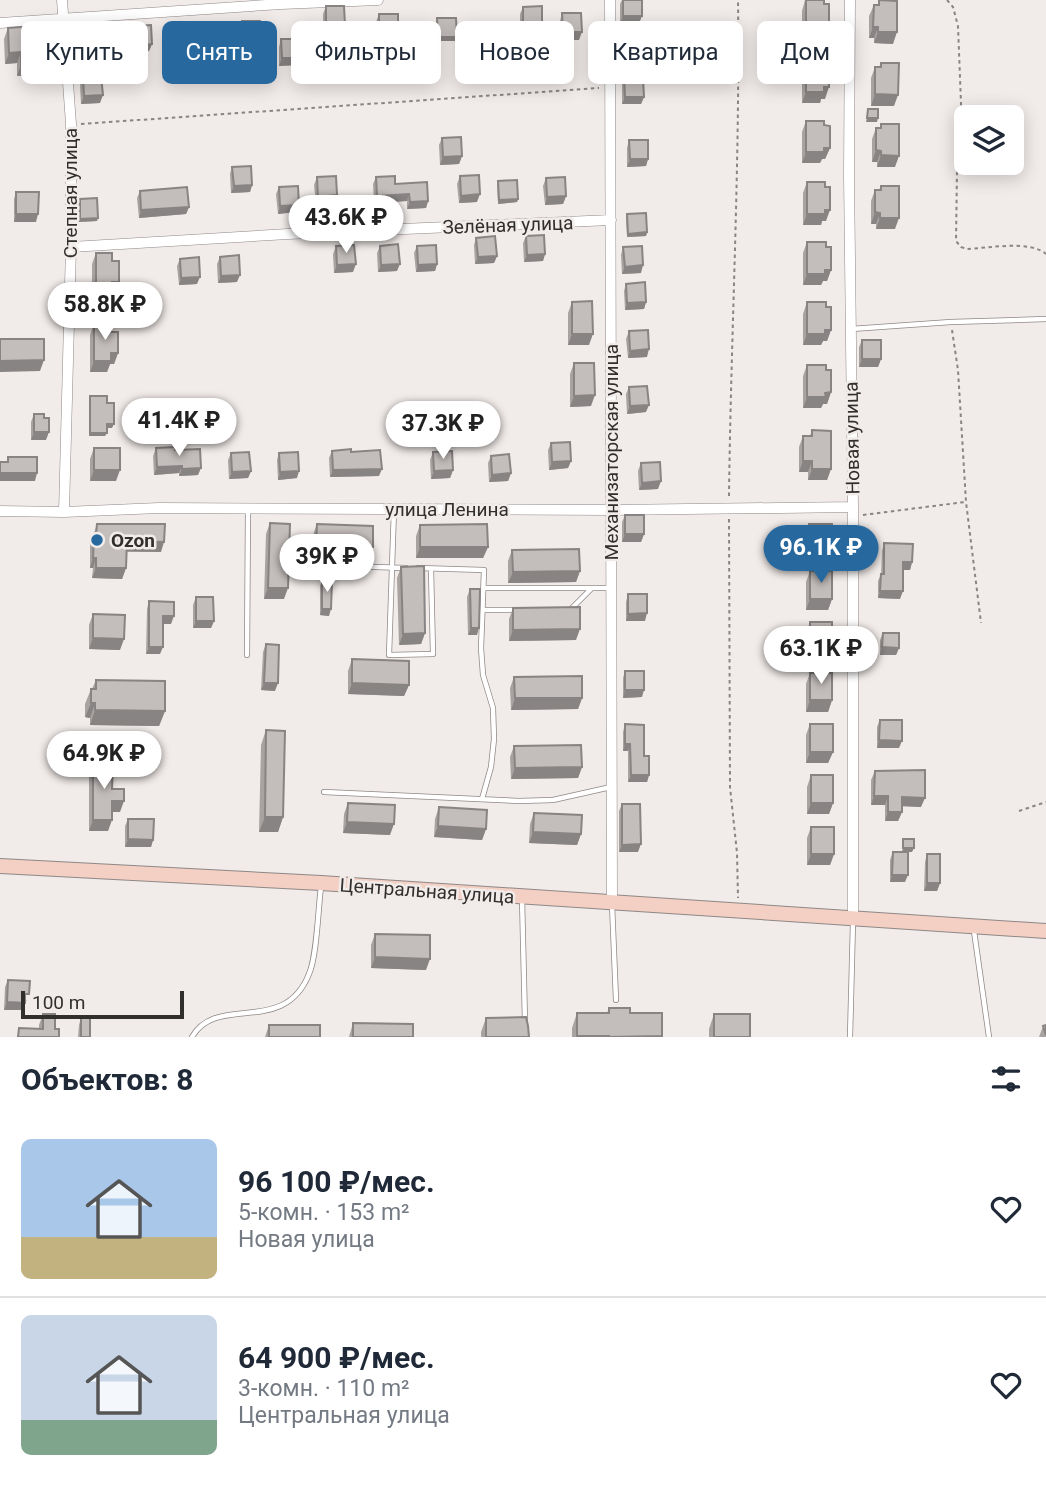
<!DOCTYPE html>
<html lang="ru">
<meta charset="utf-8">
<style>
:root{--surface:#fff;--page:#f6f6f7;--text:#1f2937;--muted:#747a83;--line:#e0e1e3;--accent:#27699f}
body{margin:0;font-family:Roboto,sans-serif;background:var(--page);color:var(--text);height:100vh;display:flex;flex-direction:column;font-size:26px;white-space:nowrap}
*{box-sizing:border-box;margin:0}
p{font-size:23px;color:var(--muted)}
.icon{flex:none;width:38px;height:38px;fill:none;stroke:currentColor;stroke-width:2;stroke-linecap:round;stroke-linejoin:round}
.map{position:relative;height:1037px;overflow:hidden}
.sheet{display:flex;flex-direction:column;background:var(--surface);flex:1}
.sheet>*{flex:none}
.guide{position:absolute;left:21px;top:21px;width:1004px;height:63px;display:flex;gap:14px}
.fabs{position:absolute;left:954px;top:105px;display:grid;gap:14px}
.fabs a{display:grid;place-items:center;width:70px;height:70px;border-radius:10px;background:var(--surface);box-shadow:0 4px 18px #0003;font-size:35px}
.scale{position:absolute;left:21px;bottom:18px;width:163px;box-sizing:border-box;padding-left:7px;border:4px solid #312f2e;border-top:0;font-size:19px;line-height:24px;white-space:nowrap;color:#312f2e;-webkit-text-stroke:5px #f1ebe9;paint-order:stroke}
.price{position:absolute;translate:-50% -60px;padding:0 16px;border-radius:24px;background:#fff;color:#222;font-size:23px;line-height:46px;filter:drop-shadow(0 2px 4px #0008)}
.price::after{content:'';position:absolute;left:50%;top:42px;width:21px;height:16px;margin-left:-10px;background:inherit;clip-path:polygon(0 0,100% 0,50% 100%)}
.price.current{background:var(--accent);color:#fff}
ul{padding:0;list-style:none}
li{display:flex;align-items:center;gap:21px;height:175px;padding:0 21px}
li+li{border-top:2px solid var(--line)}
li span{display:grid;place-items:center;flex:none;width:196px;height:140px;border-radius:10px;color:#555}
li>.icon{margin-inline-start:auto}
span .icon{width:84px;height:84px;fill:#fffc;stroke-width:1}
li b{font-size:30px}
h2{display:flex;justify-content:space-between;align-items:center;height:84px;padding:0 21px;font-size:30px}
.chip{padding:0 24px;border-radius:10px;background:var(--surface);box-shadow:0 4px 18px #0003;font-size:24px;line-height:63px}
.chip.current{background:var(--accent);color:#fff}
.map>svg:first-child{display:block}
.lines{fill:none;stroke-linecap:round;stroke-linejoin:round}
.lane-casing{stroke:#8e8886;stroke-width:6}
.street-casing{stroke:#8e8886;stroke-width:11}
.secondary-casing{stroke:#8e8886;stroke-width:16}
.path{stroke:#898583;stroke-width:2;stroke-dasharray:3.5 3.5;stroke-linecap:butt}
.lane{stroke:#fff;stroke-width:4.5}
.street{stroke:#fff;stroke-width:10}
.secondary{stroke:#f3cfc4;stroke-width:14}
.wall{fill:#a8a3a1}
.shaded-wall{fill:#888483}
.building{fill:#c3bdbb;stroke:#888483;stroke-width:2}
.poi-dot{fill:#27699f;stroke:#f1ebe9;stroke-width:2.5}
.labels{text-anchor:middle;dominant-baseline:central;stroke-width:5;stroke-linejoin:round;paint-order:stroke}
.street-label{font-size:19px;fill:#312f2e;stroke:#f1ebe9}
.poi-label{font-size:19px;font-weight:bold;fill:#312f2e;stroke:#f1ebe9;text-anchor:start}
</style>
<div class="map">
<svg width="1046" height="1037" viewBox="0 0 1046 1037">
<rect width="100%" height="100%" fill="#f1ebe9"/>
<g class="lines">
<g class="lane-casing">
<path id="lane" d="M851 329 951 322 1046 319
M394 509 389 655 433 654 431 569
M315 565 406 568
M418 568 484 570 481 648 483 675 493 708 494 739 491 767 482 799
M484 588H611
M483 610H516
M570 610 591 589
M247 655 248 510
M324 792 519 801 553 800 611 787
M522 898 525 1022
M612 904 616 1000
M974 931 989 1037
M192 1037C217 993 284 1037 309 974 317 956 318 909 321 887
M850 1037 853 922"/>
</g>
<g class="street-casing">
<path id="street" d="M62 0 71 124V247L64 512
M610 0 612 904
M850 0 849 176 853 507V918
M0 23 281 4 378 0
M71 247 288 234 611 220
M0 511 64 512 159 508 612 510 853 507"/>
</g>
<g class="secondary-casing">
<path id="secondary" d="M0 866 321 883 1046 931"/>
</g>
<path class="path" d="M947 0 953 7 958 26 962 129 957 170 956 241 961 247 967 249C989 248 1030 240 1046 254
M81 124 599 88
M952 330 958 370 966 502 981 623
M729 496C731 331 740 166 738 0
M863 515 965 502
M729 519 730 787 737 853 738 898
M1019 811 1046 802"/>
<use href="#lane" class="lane"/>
<use href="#street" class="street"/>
<use href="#secondary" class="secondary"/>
</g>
<path class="wall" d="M622 0H642V16L639 23 620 24V4Z
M805 0 824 4 829 27 825 38H821L820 42H802V11Z
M879 0 893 44 874 43V38H869V16L874 5H878Z
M326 6 345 25 342 33H323V14Z
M523 7 542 26 539 33H520V14Z
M562 13 579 40H560V21Z
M379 14 398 33 396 41H377L376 22Z
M437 18 455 41H436V22Z
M242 21 258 48H239V29Z
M181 23 198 49 179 50 178 31Z
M132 26 152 44 149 51 131 53 129 34Z
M8 28 32 75 17 76V63L5 64 4 39Z
M92 29 109 55 90 56 89 37Z
M281 39 298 65 279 66V47Z
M624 43 642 66H623L622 47Z
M806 60 825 99H821L820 103H802V71Z
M881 63 894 106H871V78L875 67H879Z
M83 77 100 103 81 104 80 85Z
M624 78 644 97 641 104H622V85Z
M806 121 824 125 830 148 825 159H822L820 163H802V132Z
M881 124 895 167H877V162H872V139L876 128H880Z
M442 138 462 156 459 164 440 165 439 145Z
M629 140 648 159 646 166 627 167V148Z
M232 167 252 185 250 192 231 193 230 174Z
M460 176 477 202 459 203 457 184Z
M317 177 337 195 334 203 316 204 314 185Z
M376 177 428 201 426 208 407 209V201L374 203 373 184Z
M546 178 566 196 563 204 545 205 543 186Z
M498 181 518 199 517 202 498 204 497 184Z
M807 182 826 221H822L821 225H803V193Z
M881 186 895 229H876V224H871V201L875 190H879Z
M279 187 299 205 296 212 278 214 276 194Z
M140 191 189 207 186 214 139 218 137 198Z
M16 192 36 222H14V199Z
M80 199 97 221 78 222V203Z
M627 214 647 232 646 236 627 237 626 218Z
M526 236 545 254 543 261 524 262 523 243Z
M476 238 497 256 494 263 475 264 474 245Z
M807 242 826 247 831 270 827 281H823L821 285H803V253Z
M336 246 353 272 334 273 333 254Z
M380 246 397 271 378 272 377 253Z
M417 246 437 264 435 271 416 272 414 253Z
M623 247 641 273 622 274 621 255Z
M96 253 112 261 119 282 115 293H111L108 301H92V264Z
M220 257 237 282 218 283 217 264Z
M180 259 197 284 179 285 177 266Z
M626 284 646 302 644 309 625 310 624 291Z
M572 302 589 345H568V313Z
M807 302 826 307 831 330 827 341H823L821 345H803V314Z
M94 324 111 332 118 353 114 364H110L107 372H90V335Z
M629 331 647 357 628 358 626 339Z
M862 340 881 359 878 367H859V347Z
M574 363 591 406 570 407V374Z
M807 365 826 370 831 392 827 404H823L821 408H803V376Z
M629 387 646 412 627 414 626 394Z
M90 396 107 403 112 428H107L105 436H89V399Z
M34 414 44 418 46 440H31V422Z
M812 430 831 469 827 480H808V472H799V447L803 436H810Z
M551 443 571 461 568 468 549 470 548 450Z
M94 448 116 481H90V459Z
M156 448 175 450 198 475 179 476V473L154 475 153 456Z
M332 451 351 452 379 476 330 477 329 458Z
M433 452 453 470 450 478 431 479 430 460Z
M231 453 251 471 248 478 229 479 228 460Z
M279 453 297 478 278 480 277 460Z
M491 456 511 473 508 481 489 482 488 463Z
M641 463 658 489 639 490 638 471Z
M625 515 644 534 641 542H622V522Z
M270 523 284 599H264L266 534Z
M97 524 161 552H127L126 568 122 579 92 578 93 568H90V545Z
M317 524 369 558 312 556 313 535Z
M809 524 832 551 828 562H806L805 535Z
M420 525 488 547 483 558H416V536Z
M884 543 912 562 910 570H903L900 599 878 598V581L881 574 882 551Z
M512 550 580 571 576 582 508 583V561Z
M401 567 425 633 421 644 399 645 397 578Z
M810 571 832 599 828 610H806V582Z
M322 580 329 616 320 615V586Z
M470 589 477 635H468L467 597Z
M628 594 645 621H626V602Z
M196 597 214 621 211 628H193V605Z
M149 601 171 624H163L160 654H146L147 609Z
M513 608 576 640 509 641V619Z
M93 614 120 650 89 649V625Z
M810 622 832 650 828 661H806V633Z
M883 633 899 648 896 655H880V640Z
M266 644 275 691 261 690 263 652Z
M352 659 409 685 404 696 348 694V671Z
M625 671 642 697 623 698V678Z
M810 673 832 700 828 712H806V684Z
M514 677 582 698 578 709 511 710 510 688Z
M96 680 165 711 159 726 90 725V718L85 717V704L91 689H92Z
M880 720 899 748H877V727Z
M625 724 649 775 647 782H628V751H623V732Z
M810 724 833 752 828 763H806V735Z
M266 730 283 817 278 832H259L261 745Z
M514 746 582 767 578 778 511 779 510 757Z
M93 760 112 789 120 812H112L108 831H89V772Z
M875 771 921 807 902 806V812L898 821H885V805H871V780Z
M811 775 833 803 829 814H807V787Z
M348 803 390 835 343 833 344 814Z
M622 804 638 852H619V811Z
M439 807 486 829 482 840 434 837 435 819Z
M534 813 581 834 577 845 529 843 530 824Z
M128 819 153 840 151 847H125V826Z
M811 827 834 854 830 865H807V838Z
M893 852 905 882H890V860Z
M927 854 940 883 937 891H924L925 862Z
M375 934 426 970 371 968V945Z
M8 980 27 1001H25L22 1010H4L5 987Z
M609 1008 630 1013 662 1037H572V1028L577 1013H607Z
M43 1014 55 1029H39V1025Z
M714 1014 750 1037H709V1029Z
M81 1018 90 1037H78L79 1025Z
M486 1018 529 1037H481V1032Z
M353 1023 413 1037H349Z
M269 1025 320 1037H265Z
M1046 1025V1037H1039L1043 1026Z"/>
<path class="shaded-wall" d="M623 16H642L639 23 620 24Z
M326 25H345L342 33H323Z
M523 26H542L539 33H520Z
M824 27H829L825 38H821L820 42H802L806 31Z
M873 27H878L874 38H869Z
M563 32H582L579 40H560Z
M878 32H897L893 44 874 43Z
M398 33 396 41H377L379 34Z
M438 37H457L455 41H436Z
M261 40 258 48H239L242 41Z
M201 41 198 49 179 50 182 43Z
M152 44 149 51 131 53 133 45Z
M112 47 109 55 90 56 93 49Z
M21 52 17 63 5 64 9 53Z
M282 58H301L298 65 279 66Z
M624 62H643L642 66H623Z
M36 64 32 75 17 76 21 65Z
M824 87H829L825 99H821L820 103H802L806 92Z
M875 94 898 95 894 106H871Z
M103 95 100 103 81 104 84 96Z
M625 97H644L641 104H622Z
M867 118H878L877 122H866Z
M824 148H830L825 159H822L820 163H802L806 152Z
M876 150 881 151 877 162H872Z
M881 155 899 156 895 167H877Z
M462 156 459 164 440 165 443 157Z
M630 159H648L646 166 627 167Z
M252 185 250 192 231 193 234 186Z
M409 194 407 201 374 203 377 196Z
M480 194 477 202 459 203 461 196Z
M337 195 334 203 316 204 318 197Z
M566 196 563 204 545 205 547 197Z
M518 199 517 202 498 204 499 200Z
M428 201 426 208 407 209 410 202Z
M299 205 296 212 278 214 280 206Z
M189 207 186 214 139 218 141 210Z
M825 210H830L826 221H822L821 225H803L807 214Z
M875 212 880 213 876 224H871Z
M16 214H38L36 222H14Z
M98 218 97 221 78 222 80 219Z
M880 218H899L895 229H876Z
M647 232 646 236 627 237 628 234Z
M545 254 543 261 524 262 527 255Z
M497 256 494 263 475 264 478 257Z
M356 264 353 272 334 273 337 265Z
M400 264 397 271 378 272 381 265Z
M437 264 435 271 416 272 418 265Z
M643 265 641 273 622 274 625 267Z
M825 270H831L827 281H823L821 285H803L807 274Z
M240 275 237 282 218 283 221 276Z
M200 277 197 284 179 285 181 278Z
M112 282H119L115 293H111L108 301H92L96 290Z
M646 302 644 309 625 310 627 303Z
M825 330H831L827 341H823L821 345H803L807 334Z
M572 334H593L589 345H568Z
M649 349 647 357 628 358 630 351Z
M111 353H118L114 364H110L107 372H90L94 361Z
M862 359H881L878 367H859Z
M44 360 40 371 0 372V361Z
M831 392 827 404H823L821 408H803L807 397 825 393Z
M595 395 591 406 570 407 574 396Z
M649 405 646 412 627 414 630 406Z
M107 424H114L112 428H105Z
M34 432H49L46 440H31Z
M90 433H107L105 436H89Z
M571 461 568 468 549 470 552 462Z
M803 461H812L808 472H799Z
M182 466 179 473 154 475 157 467Z
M201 468 198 475 179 476 182 469Z
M382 469 379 476 330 477 333 470Z
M812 469H831L827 480H808Z
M94 470H120L116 481H90Z
M453 470 450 478 431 479 434 471Z
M251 471 248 478 229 479 232 472Z
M299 471 297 478 278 480 280 472Z
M0 473H37L35 481H0Z
M511 473 508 481 489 482 492 475Z
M661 481 658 489 639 490 642 483Z
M625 534H644L641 542H622Z
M127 541 164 542 161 552 123 551Z
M316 545 373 547 369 558 312 556Z
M420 547H488L483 558H416Z
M810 551H832L828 562H806Z
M93 558H96L93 568H90Z
M903 562H912L910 570H901Z
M96 568H126L122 579 92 578Z
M580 571 576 582 508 583 513 572Z
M268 588H288L284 599H264Z
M880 591H903L900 599 878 598Z
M810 599H832L828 610H806Z
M322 609H331L329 616 320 615Z
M647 613 645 621H626L628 614Z
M163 616H174L171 624H160Z
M196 621H214L211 628H193Z
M471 628H479L477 635H468Z
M580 629 576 640 509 641 513 630Z
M425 633 421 644 399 645 403 634Z
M93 638 124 639 120 650 89 649Z
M149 647H163L160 654H146Z
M882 647 899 648 896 655H880Z
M810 650H832L828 661H806Z
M264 683H278L275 691 261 690Z
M352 683 409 685 404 696 348 694Z
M625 690H644L642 697 623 698Z
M515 698H582L578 709 511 710Z
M810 700H832L828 712H806Z
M91 703H95L90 718 85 717Z
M95 710 165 711 159 726 90 725Z
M879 740 902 741 899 748H877Z
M625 744H630L628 751H623Z
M810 752H833L828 763H806Z
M582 767 578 778 511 779 515 768Z
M631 775H649L647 782H628Z
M874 796H888L885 805H871Z
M902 797 925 798 921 807 898 806Z
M112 801H124L120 812H108Z
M811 803H833L829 814H807Z
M888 812H902L898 821H885Z
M265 817H283L278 832H259Z
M93 820H112L108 831H89Z
M347 822 394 824 390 835 343 833Z
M438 826 486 829 482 840 434 837Z
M533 832 581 834 577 845 529 843Z
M128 839 153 840 151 847H125Z
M641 844 638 852H619L622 845Z
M903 848H914L912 852H902Z
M811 854H834L830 865H807Z
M892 875H908L905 882H890Z
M927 883H940L937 891H924Z
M375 957 430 959 426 970 371 968Z
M7 1002 25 1003 22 1010H4Z
M577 1036H609V1037H577Z"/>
<path class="building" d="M623 0H642V16H623Z
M806 0H824V4H829V27H824V31H806Z
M879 0 897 1V32H878V27H873L874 5H879Z
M326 6H344L345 25H326Z
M542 6V26H523V7Z
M562 13H581L582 32H563Z
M379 14H398V33L379 34Z
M437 18H456L457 37H438Z
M242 21H260L261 40 242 41Z
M200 22 201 41 182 43 181 23Z
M151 25 152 44 133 45 132 26Z
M34 26 36 64 21 65V52L9 53 8 28Z
M110 28 112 47 93 49 92 29Z
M281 39H300L301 58H282Z
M624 43H643V62H624Z
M806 60H824V65H829V87H824V92H806Z
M881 63H899L898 95 875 94V67H881Z
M101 76 103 95 84 96 83 77Z
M624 78H643L644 97H625Z
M868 109H878V118H867Z
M806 121H824V125L830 126V148H824V152H806Z
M881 124H899V156L881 155V151L876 150V128H881Z
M461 137 462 156 443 157 442 138Z
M629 140H648V159H630Z
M251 166 252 185 234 186 232 167Z
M479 175 480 194 461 196 460 176Z
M336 176 337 195 318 197 317 177Z
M395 176V184L427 182 428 201 410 202 409 194 377 196 376 177Z
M565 177 566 196 547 197 546 178Z
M517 180 518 199 499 200 498 181Z
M807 182H825V187H830V210H825V214H807Z
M298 186 299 205 280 206 279 187Z
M881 186H899V218H880V213L875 212V190H881Z
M187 187 189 207 141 210 140 191Z
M16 192H39L38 214H16Z
M97 198 98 218 80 219V199Z
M646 213 647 232 628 234 627 214Z
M544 235 545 254 527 255 526 236Z
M495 236 497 256 478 257 476 238Z
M807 242H826V247H831V270H825V274H807Z
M398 244 400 264 381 265 380 246Z
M354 245 356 264 337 265 336 246Z
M436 245 437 264 418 265 417 246Z
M642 246 643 265 625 267 623 247Z
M96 253H112V261H119V282H112V290H96Z
M239 255 240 275 221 276 220 257Z
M199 257 200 277 181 278 180 259Z
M645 282 646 302 627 303 626 284Z
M592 301 593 334H572V302Z
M807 302H826V307H831V330H825V334H807Z
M94 324H111V332H118V353H111V361H94Z
M648 330 649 349 630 351 629 331Z
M0 339H44V360L0 361Z
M862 340H881V359H862Z
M574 363H594L595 395 574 396Z
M807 365H826V370H831V392L825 393 826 397H807Z
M647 386 649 405 630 406 629 387Z
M90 396H107V403H114V424H107V433H90Z
M34 414H44V418H49V432H34Z
M812 430 831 431V469H812V461H803V436H812Z
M570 442 571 461 552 462 551 443Z
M175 447V450L200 449 201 468 182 469V466L157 467 156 448Z
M94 448H120V470H94Z
M351 449V452L380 450 382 469 333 470 332 451Z
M452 451 453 470 434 471 433 452Z
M249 452 251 471 232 472 231 453Z
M298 452 299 471 280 472 279 453Z
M509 454 511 473 492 475 491 456Z
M8 457H37V473H0V462H8Z
M660 462 661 481 642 483 641 463Z
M625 515H644V534H625Z
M270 523 290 524 288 588H268Z
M97 524H165L164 542 127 541 126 568H96V558H93L94 535H96Z
M317 524 373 526V547L316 545Z
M487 524 488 547H420V525Z
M809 524H832V551H810Z
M884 543 913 544 912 562H903V591H880L881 574H884Z
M579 549 580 571 513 572 512 550Z
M424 566 425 633 403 634 401 567Z
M810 571H832V599H810Z
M322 580 332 581 331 609H322Z
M470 589H480L479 628H471Z
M628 594H647V613L628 614Z
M196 597H213L214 621H196Z
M149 601 174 602V616H163V647H149Z
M580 607V629L513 630V608Z
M93 614 125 615 124 639 93 638Z
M810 622H832V650H810Z
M883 633H899V648L882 647Z
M266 644 279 645 278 683H264Z
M352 659 409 661V685L352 683Z
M625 671H644V690H625Z
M810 673H832V700H810Z
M582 676V698H515L514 677Z
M96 680 165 681V711L95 710V703H91V689H96Z
M880 720H902V741L879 740Z
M625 724 644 725V756H649V775H631L630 744H625Z
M810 724H833V752H810Z
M266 730 285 731 283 817H265Z
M581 745 582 767 515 768 514 746Z
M93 760 113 761 112 789H124V801H112V820H93Z
M925 770V798L902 797V812H888V796H874L875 771Z
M811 775H833V803H811Z
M348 803 395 805 394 824 347 822Z
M622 804H640L641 844 622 845Z
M439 807 487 810 486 829 438 826Z
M534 813 582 815 581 834 533 832Z
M128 819H154L153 840 128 839Z
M811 827H834V854H811Z
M903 839H914V848H903Z
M893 852H908V875H892Z
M927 854H940V883H927Z
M375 934 430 935V959L375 957Z
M8 980 30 981 29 994H25V1003L7 1002Z
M609 1008H630V1013H662V1036L609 1037V1036H577V1013H609Z
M43 1014H55V1029H59V1037H18L19 1028 43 1029Z
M714 1014H750V1037H714Z
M526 1017 528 1026 529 1037H486V1018Z
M81 1018H90V1037H81Z
M353 1023 413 1024V1037H353Z
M269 1025H320V1037H269Z
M1046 1025V1035L1043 1026Z"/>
<circle class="poi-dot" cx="97" cy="540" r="7"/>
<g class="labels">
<g class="street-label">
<text transform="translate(70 193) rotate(-90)">Степная улица</text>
<text transform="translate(508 225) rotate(-2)">Зелёная улица</text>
<text transform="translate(852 438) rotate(-91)">Новая улица</text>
<text transform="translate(611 452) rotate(-90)">Механизаторская улица</text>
<text x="447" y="509">улица Ленина</text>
<text transform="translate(427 891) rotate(4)">Центральная улица</text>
</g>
<g class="poi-label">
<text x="111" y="540">Ozon</text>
</g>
</g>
</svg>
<div class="fabs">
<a><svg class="icon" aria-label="layers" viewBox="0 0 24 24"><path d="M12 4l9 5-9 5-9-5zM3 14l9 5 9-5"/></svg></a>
</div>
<div class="scale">100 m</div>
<b class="price" style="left:346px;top:255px">43.6K ₽</b>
<b class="price" style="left:105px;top:342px">58.8K ₽</b>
<b class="price" style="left:179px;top:458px">41.4K ₽</b>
<b class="price" style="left:443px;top:461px">37.3K ₽</b>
<b class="price current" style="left:821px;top:585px">96.1K ₽</b>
<b class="price" style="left:327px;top:594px">39K ₽</b>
<b class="price" style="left:821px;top:686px">63.1K ₽</b>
<b class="price" style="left:104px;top:791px">64.9K ₽</b>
<div class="guide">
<a class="chip">Купить</a>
<a class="chip current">Снять</a>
<a class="chip">Фильтры</a>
<a class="chip">Новое</a>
<a class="chip">Квартира</a>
<a class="chip">Дом</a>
</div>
</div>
<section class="sheet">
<h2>Объектов: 8<svg class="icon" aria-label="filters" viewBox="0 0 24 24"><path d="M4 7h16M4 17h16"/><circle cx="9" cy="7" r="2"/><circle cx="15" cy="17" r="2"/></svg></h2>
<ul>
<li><span style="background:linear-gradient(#a9c7e8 70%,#c2b280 0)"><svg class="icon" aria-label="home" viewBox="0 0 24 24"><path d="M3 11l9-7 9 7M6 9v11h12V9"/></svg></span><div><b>96 100 ₽/мес.</b><p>5-комн. · 153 m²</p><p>Новая улица</p></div><svg class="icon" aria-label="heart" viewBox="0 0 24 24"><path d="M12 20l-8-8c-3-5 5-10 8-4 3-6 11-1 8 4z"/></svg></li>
<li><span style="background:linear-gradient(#c9d6e8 75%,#7fa58c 0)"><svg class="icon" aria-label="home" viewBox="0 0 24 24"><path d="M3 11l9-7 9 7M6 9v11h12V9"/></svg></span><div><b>64 900 ₽/мес.</b><p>3-комн. · 110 m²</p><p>Центральная улица</p></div><svg class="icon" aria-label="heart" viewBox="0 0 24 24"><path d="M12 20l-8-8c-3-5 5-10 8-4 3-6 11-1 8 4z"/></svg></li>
</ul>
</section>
